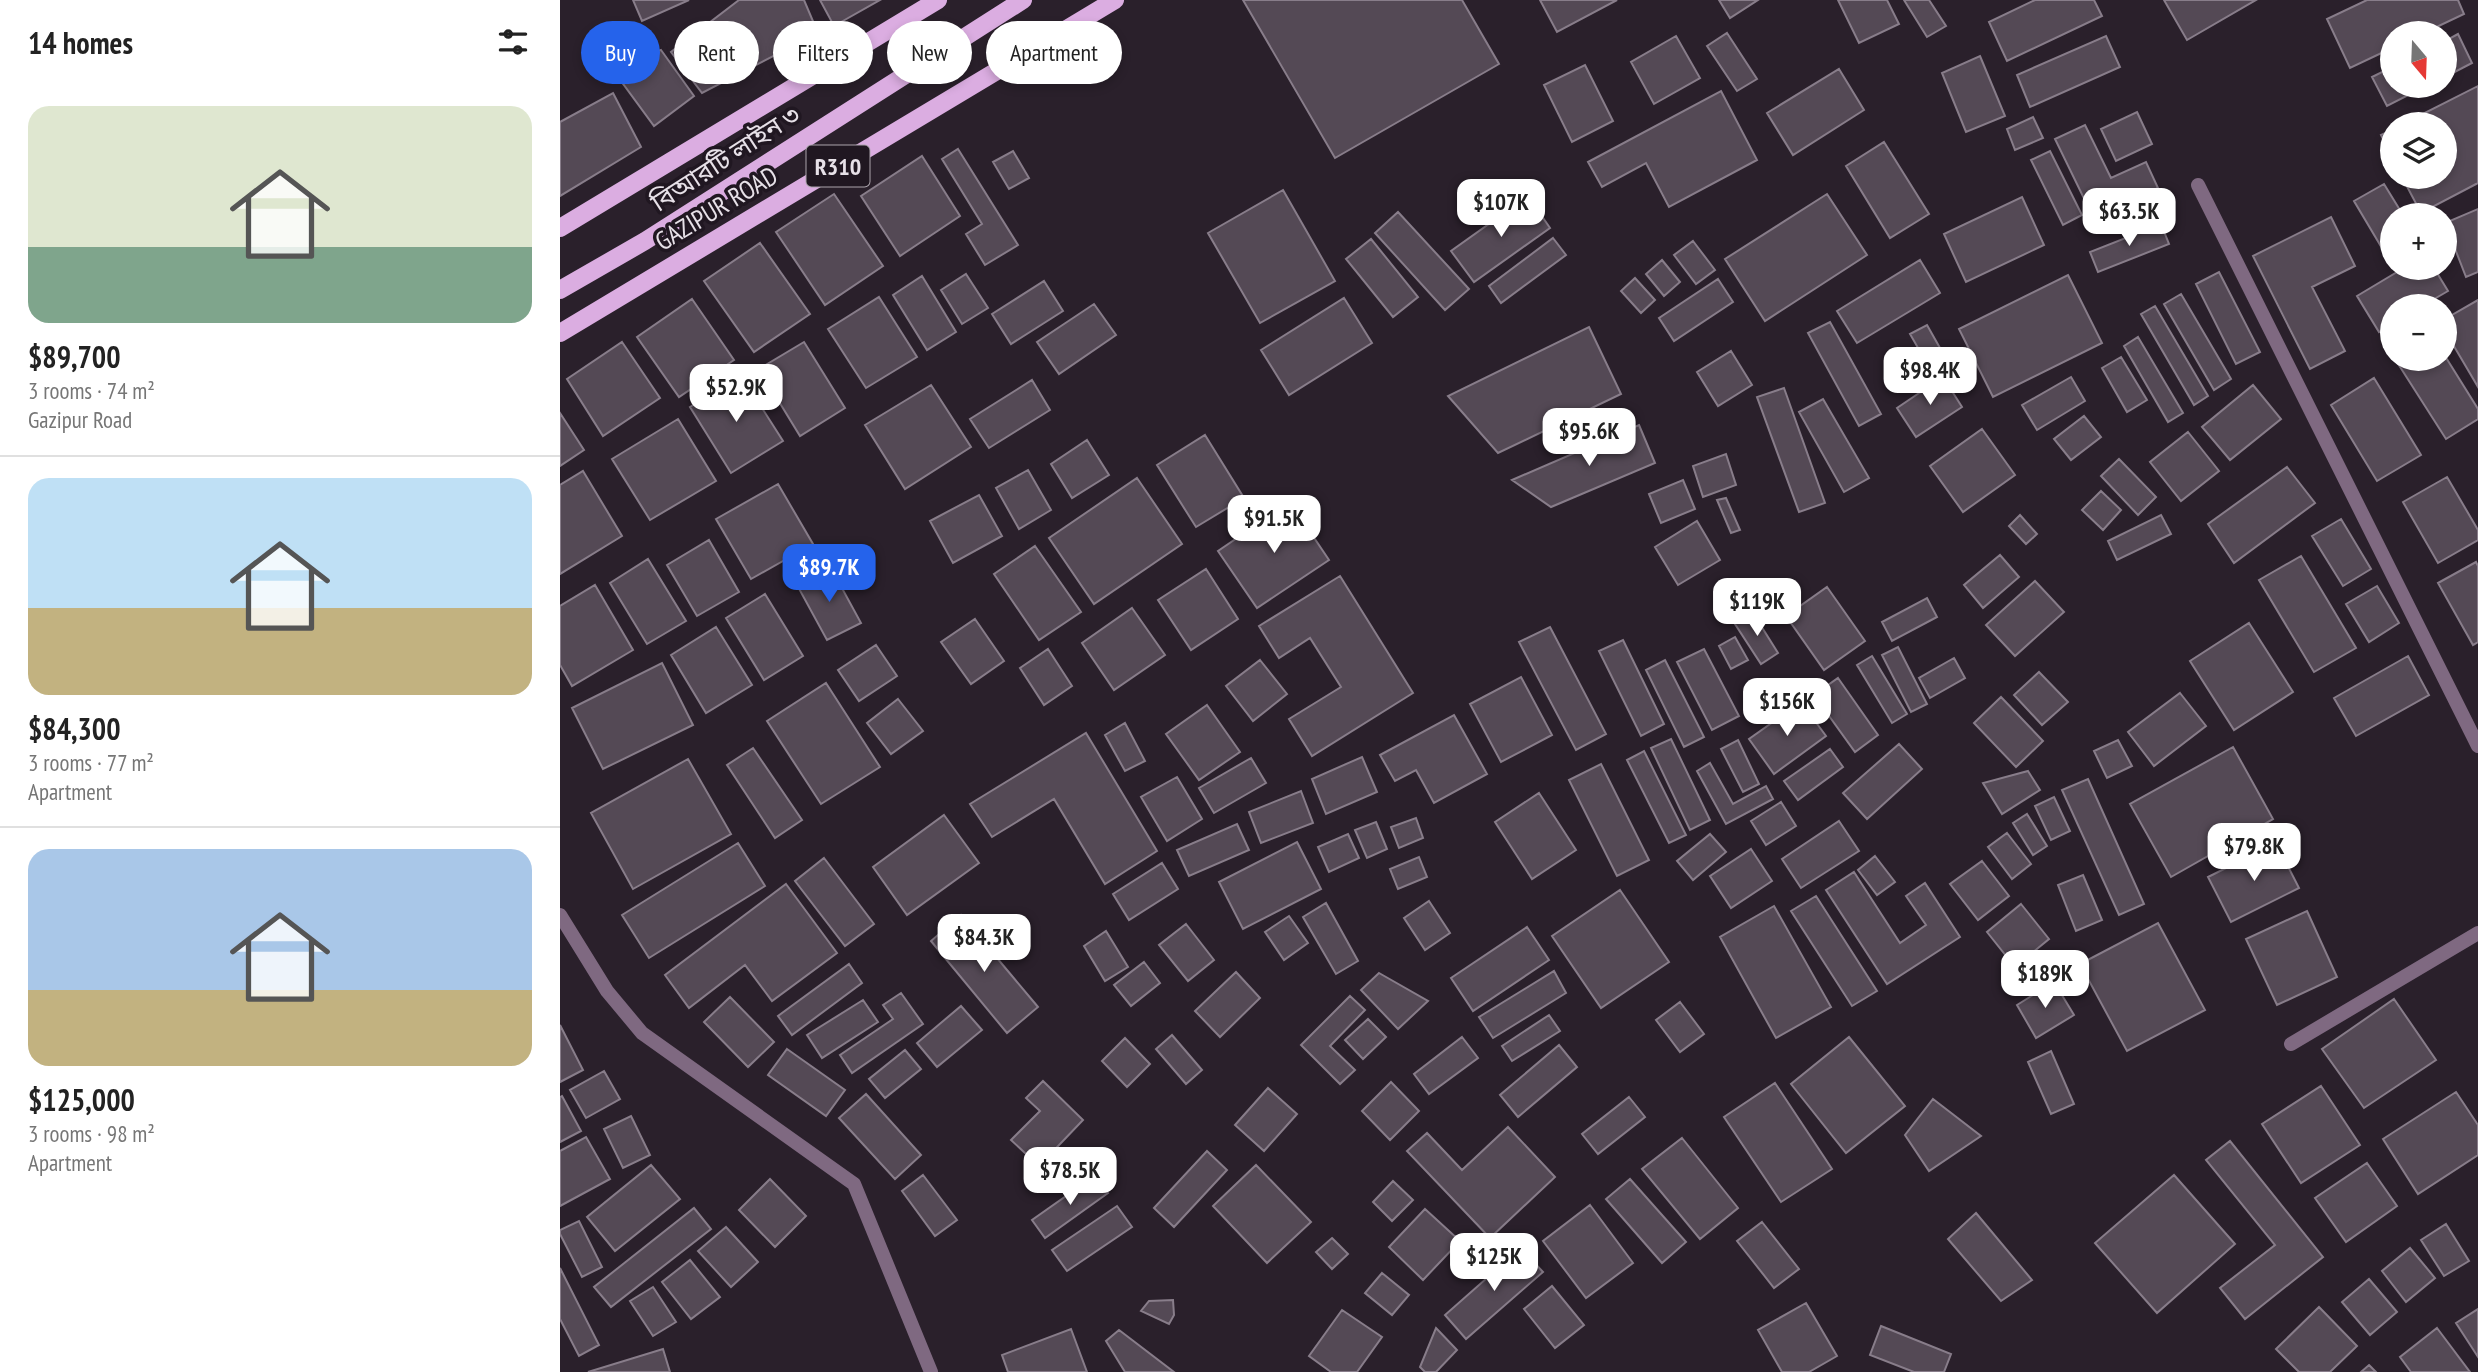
<!DOCTYPE html>
<meta charset="utf-8">
<style>
:root{--surface:#fff;--page:#f2f2f2;--text:#222;--muted:#767676;--line:#e0e0e0;--accent:#2563eb}
body{margin:0;font-family:"PT Sans Narrow","Noto Sans Bengali",sans-serif;background:var(--page);color:var(--text);height:100vh;display:flex;flex-direction:column;font-size:26px;white-space:nowrap}
*{box-sizing:border-box;margin:0}
p{font-size:23px;color:var(--muted)}
.icon{flex:none;width:38px;height:38px;fill:none;stroke:currentColor;stroke-width:2;stroke-linecap:round;stroke-linejoin:round}
.map{position:relative;flex:1;overflow:hidden}
.sheet{display:flex;flex-direction:column;background:var(--surface);width:560px}
.sheet>*{flex:none}
.hud{position:absolute;left:21px;top:21px;width:665px;height:63px;display:flex;gap:14px}
.needle{width:46px;rotate:161deg}
.tools{position:absolute;left:1820px;top:21px;display:grid;gap:14px}
.tools a{display:grid;place-items:center;width:77px;height:77px;border-radius:50%;background:var(--surface);box-shadow:0 4px 10px #0003;font-size:35px}
.price{position:absolute;translate:-50% -60px;padding:0 16px;border-radius:14px;background:#fff;color:#222;font-size:23px;line-height:46px;filter:drop-shadow(0 2px 4px #0008)}
.price::after{content:'';position:absolute;left:50%;top:42px;width:21px;height:16px;margin-left:-10px;background:inherit;clip-path:polygon(0 0,100% 0,50% 100%)}
.price.active{background:var(--accent);color:#fff}
ul{padding:0;list-style:none}
li{display:grid;align-content:center;gap:14px;height:371px;padding:0 28px}
li+li{border-top:2px solid var(--line)}
li span{display:grid;place-items:center;height:217px;border-radius:21px;color:#555}
li>.icon{margin-inline-start:auto}
span .icon{width:126px;height:126px;fill:#fffc;stroke-width:1}
li b{font-size:30px}
h2{display:flex;justify-content:space-between;align-items:center;height:84px;padding:0 28px;font-size:30px}
.pill{padding:0 24px;border-radius:32px;background:var(--surface);box-shadow:0 4px 10px #0003;font-size:24px;line-height:63px}
.pill.active{background:var(--accent);color:#fff}
main{display:flex;flex:1;min-height:0}
.map>svg:first-child{display:block}
.building{fill:#544955;stroke:#887d8a;stroke-width:2}
.lines{fill:none;stroke-linecap:round;stroke-linejoin:round}
.street{stroke:#7f6981;stroke-width:14}
.primary{stroke:#dbade1;stroke-width:18}
.labels{text-anchor:middle;dominant-baseline:central;stroke-width:7;stroke-linejoin:round;paint-order:stroke}
.shield{fill:#201721;stroke:#aba4ac;stroke-width:2}
.shield-label{font-size:24px;font-weight:bold;fill:#e7e1e8}
.street-label{font-size:26px;fill:#e7e1e8;stroke:#201721}
</style>
<main>
<section class="sheet">
<h2>14 homes<svg class="icon" aria-label="filters" viewBox="0 0 24 24"><path d="M4 7h16M4 17h16"/><circle cx="9" cy="7" r="2"/><circle cx="15" cy="17" r="2"/></svg></h2>
<ul>
<li><span style="background:linear-gradient(#dfe7d0 65%,#7fa58c 0)"><svg class="icon" aria-label="home" viewBox="0 0 24 24"><path d="M3 11l9-7 9 7M6 9v11h12V9"/></svg></span><div><b>$89,700</b><p>3 rooms · 74 m²</p><p>Gazipur Road</p></div></li>
<li><span style="background:linear-gradient(#bfe0f5 60%,#c2b280 0)"><svg class="icon" aria-label="home" viewBox="0 0 24 24"><path d="M3 11l9-7 9 7M6 9v11h12V9"/></svg></span><div><b>$84,300</b><p>3 rooms · 77 m²</p><p>Apartment</p></div></li>
<li><span style="background:linear-gradient(#a9c7e8 65%,#c2b280 0)"><svg class="icon" aria-label="home" viewBox="0 0 24 24"><path d="M3 11l9-7 9 7M6 9v11h12V9"/></svg></span><div><b>$125,000</b><p>3 rooms · 98 m²</p><p>Apartment</p></div></li>
</ul>
</section>
<div class="map">
<svg width="1918" height="1372" viewBox="0 0 1918 1372">
<rect width="100%" height="100%" fill="#2a202b"/>
<path class="building" d="M73 0H129L82 21Z
M179 0H244L258 33 142 93 111 52Z
M260 0H320L274 26Z
M683 0H902L939 64 775 158Z
M980 0H1057L997 32Z
M1159 0H1198L1170 18Z
M1278 0H1327L1339 24 1299 43Z
M1344 0H1369L1386 26 1367 37Z
M1475 0H1534L1542 16 1447 61 1429 22Z
M1604 0H1696L1627 40Z
M1807 0H1898L1904 14 1864 33H1832V48L1790 68 1767 19Z
M1167 33 1197 79 1177 91 1147 46Z
M1898 34 1912 63 1885 77V41Z
M1116 36 1140 78 1094 104 1071 62Z
M1546 36 1560 67 1470 107 1457 75Z
M101 50 134 96 94 126 50 66Z
M1420 56 1445 116 1406 132 1382 73Z
M1025 65 1053 121 1012 142 984 85Z
M1832 67V86H1866L1827 106 1812 77Z
M1279 69 1304 110 1233 155 1207 113Z
M1918 86V183L1861 213 1842 177H1885V124H1843Z
M1161 91 1197 160 1109 207 1086 163 1042 187 1028 162Z
M53 93 81 147 0 196V122Z
M1577 112 1592 144 1556 161 1541 129Z
M1473 117 1483 138 1455 150 1447 129Z
M1525 125 1551 178 1586 162 1598 188 1534 219 1495 139Z
M1832 130V157L1821 135Z
M1324 142 1369 214 1330 238 1286 166Z
M398 149 458 245 425 265 406 234 422 224 382 159Z
M453 151 469 178 449 189 433 162Z
M1490 151 1522 215 1503 225 1471 160Z
M362 156 400 216 340 256 301 196Z
M1824 184 1843 215H1832V265L1794 201Z
M723 190 775 281 700 323 648 233Z
M274 194 323 266 265 305 216 232Z
M1267 194 1307 255 1205 321 1165 259Z
M968 196 990 228 914 282 891 251Z
M1462 197 1484 245 1406 282 1384 234Z
M1918 209V272L1906 277 1885 223Z
M838 212 909 289 885 310 815 233Z
M1771 217 1795 266 1752 287 1785 351 1750 369 1693 256Z
M1601 224 1609 244 1538 272 1530 252Z
M993 238 1006 255 941 303 929 286Z
M811 239 858 297 833 317 786 259Z
M1133 241 1155 270 1136 284 1114 255Z
M200 243 250 314 194 352 144 281Z
M1102 260 1120 282 1104 296 1086 274Z
M1360 260 1380 293 1297 343 1277 311Z
M1834 268H1874L1888 291 1862 306H1832V324L1819 332 1797 296 1837 272Z
M1659 272 1700 352 1676 364 1636 284Z
M406 274 428 308 402 324 381 290Z
M1508 275 1542 343 1433 397 1399 329Z
M362 276 396 332 367 350 333 295Z
M1075 278 1095 300 1081 313 1061 291Z
M1158 279 1173 302 1114 341 1099 318Z
M484 281 503 311 451 344 432 314Z
M1621 294 1671 379 1654 390 1604 304Z
M319 297 357 357 306 388 268 329Z
M784 298 812 343 729 395 701 350Z
M132 299 174 360 119 397 77 337Z
M1918 300V387L1885 331V319Z
M534 304 556 335 499 374 477 342Z
M1595 306 1648 396 1634 405 1581 314Z
M1270 322 1321 414 1299 426 1248 333Z
M1367 325 1389 364 1373 374 1350 334Z
M1029 327 1061 394 938 453 888 396Z
M1578 337 1623 413 1608 422 1564 346Z
M62 342 100 398 43 436 7 379Z
M244 342 285 408 240 436 199 369Z
M1171 351 1192 385 1158 406 1137 372Z
M1885 356 1918 409V419L1886 439 1835 359H1885Z
M1561 357 1587 400 1567 412 1542 368Z
M181 375 223 441 171 473 130 407Z
M1383 377 1402 407 1356 437 1337 408Z
M1511 377 1525 401 1477 430 1462 405Z
M1814 378 1861 455 1817 481 1771 405Z
M472 380 490 410 429 448 410 419Z
M371 385 411 447 345 489 305 425Z
M1693 385 1721 419 1670 460 1642 427Z
M1224 388 1265 503 1239 512 1197 397Z
M1263 399 1309 478 1284 492 1239 412Z
M0 413 24 450 0 466Z
M1524 416 1541 437 1511 460 1494 439Z
M118 419 156 481 90 520 52 459Z
M1079 425 1095 463 991 507 952 480Z
M1422 429 1455 475 1403 512 1370 466Z
M1628 432 1659 471 1621 501 1590 462Z
M645 435 684 498 636 527 597 465Z
M527 440 549 475 512 498 491 464Z
M1166 454 1176 485 1143 497 1133 466Z
M1559 459 1596 497 1578 515 1541 476Z
M1727 467 1755 503 1674 563 1648 524Z
M468 470 491 510 459 529 436 488Z
M23 471 62 536 0 574V485Z
M1887 477 1918 530V540L1878 563 1843 502Z
M577 478 622 544 534 604 489 538Z
M1123 480 1135 509 1101 523 1089 494Z
M218 484 253 544 191 579 156 519Z
M1541 491 1561 510 1543 530 1522 510Z
M419 495 442 536 393 563 370 521Z
M1166 498 1180 530 1171 533 1157 500Z
M730 502 769 560 697 608 658 551Z
M1460 515 1477 534 1466 544 1449 526Z
M1601 515 1611 534 1557 560 1548 541Z
M1781 519 1811 569 1783 586 1752 536Z
M1137 521 1160 560 1118 585 1095 547Z
M149 540 179 592 137 616 107 565Z
M475 546 521 612 479 640 434 574Z
M1440 555 1459 577 1423 608 1404 585Z
M1741 556 1796 648 1754 672 1699 580Z
M88 559 126 621 87 644 50 583Z
M1916 562 1918 566V642L1913 645 1878 583Z
M271 568 301 623 267 640 237 585Z
M646 569 678 619 631 650 598 600Z
M780 576 853 693 752 756 729 719 781 687 750 638 719 658 699 626Z
M1475 581 1504 612 1455 656 1426 625Z
M35 585 73 650 12 686 0 665V606Z
M1817 586 1839 623 1809 642 1786 604Z
M1267 587 1305 641 1264 670 1226 616Z
M205 594 243 656 204 680 166 618Z
M1367 598 1377 617 1332 641 1322 622Z
M572 608 605 655 554 690 522 643Z
M1193 613 1218 653 1201 664 1175 624Z
M415 619 444 661 411 684 381 642Z
M1689 623 1733 692 1674 730 1630 661Z
M156 627 192 685 146 713 111 655Z
M990 627 1046 734 1016 750 959 642Z
M1175 637 1188 660 1171 669 1159 646Z
M1063 640 1104 724 1081 736 1039 651Z
M316 645 337 676 299 701 278 670Z
M1338 647 1367 704 1351 712 1322 655Z
M488 649 512 686 484 705 460 668Z
M1144 649 1179 716 1152 730 1117 662Z
M1312 656 1347 714 1332 723 1297 665Z
M1848 656 1869 695 1796 736 1774 698Z
M1394 658 1405 678 1370 698 1359 678Z
M700 660 727 694 693 721 666 686Z
M1105 660 1144 737 1124 747 1086 670Z
M102 663 133 725 43 769 12 708Z
M1479 672 1508 702 1482 725 1454 695Z
M961 677 992 735 941 762 910 704Z
M1278 678 1318 735 1295 752 1254 695Z
M266 683 320 767 261 804 207 721Z
M1620 693 1646 726 1594 766 1568 732Z
M1441 697 1483 741 1456 767 1414 723Z
M338 699 363 731 331 754 307 723Z
M1241 702 1266 736 1214 774 1189 739Z
M647 705 680 752 639 780 606 734Z
M894 715 927 774 874 803 856 770 835 781 820 755Z
M565 723 585 761 565 771 545 735Z
M526 733 597 851 545 884 494 799 432 837 410 804Z
M1111 739 1150 820 1130 830 1091 748Z
M1178 740 1199 784 1183 792 1161 749Z
M1558 740 1572 766 1547 778 1534 751Z
M1339 744 1362 769 1307 819 1283 793Z
M1673 747 1713 819 1611 877 1570 804Z
M193 748 242 820 215 838 167 765Z
M1270 749 1283 767 1238 800 1224 781Z
M1084 751 1126 835 1109 843 1067 760Z
M802 757 817 792 766 814 752 779Z
M691 758 706 783 654 813 639 788Z
M128 759 171 834 73 889 31 813Z
M1150 763 1173 804 1206 786 1213 799 1166 824 1137 771Z
M1041 764 1089 860 1057 876 1009 780Z
M1468 771 1480 790 1442 814 1423 783Z
M617 777 642 819 607 841 581 797Z
M1528 779 1584 904 1559 915 1502 790Z
M741 791 753 823 701 843 689 812Z
M979 793 1016 850 972 879 935 822Z
M1494 797 1510 831 1491 840 1475 806Z
M1221 802 1236 826 1206 845 1191 821Z
M1467 814 1487 846 1473 855 1453 823Z
M384 815 419 863 347 915 313 867Z
M856 818 863 838 839 848 831 827Z
M1279 821 1299 851 1241 888 1222 859Z
M816 822 827 849 807 858 795 830Z
M677 824 689 850 629 876 617 850Z
M1447 833 1471 864 1452 879 1428 847Z
M788 834 799 858 769 872 758 847Z
M1150 834 1166 852 1133 880 1117 861Z
M737 842 761 889 683 929 659 882Z
M178 843 205 886 89 958 62 915Z
M1716 843 1739 888 1671 922 1648 877Z
M1191 849 1212 881 1171 908 1150 876Z
M1315 856 1335 882 1317 895 1298 870Z
M859 857 867 877 838 889 830 869Z
M264 858 314 924 285 946 235 881Z
M1422 861 1449 896 1418 920 1390 884Z
M602 863 618 889 569 920 553 894Z
M1294 872 1340 943 1366 925 1346 896 1365 883 1400 937 1327 984 1266 890Z
M1523 875 1542 920 1516 931 1498 885Z
M226 884 277 953 212 1001 185 965 129 1008 105 975Z
M1060 890 1109 962 1041 1008 992 936Z
M1256 896 1317 991 1292 1006 1231 911Z
M869 901 890 933 865 950 844 918Z
M766 903 798 961 776 974 743 917Z
M1461 904 1489 939 1455 967 1427 932Z
M1214 906 1271 1007 1216 1038 1160 937Z
M1747 911 1777 977 1717 1005 1686 939Z
M401 915 478 1007 447 1033 371 941Z
M729 916 748 943 724 960 705 932Z
M1598 923 1645 1010 1567 1051 1520 964Z
M626 924 654 960 628 981 599 945Z
M967 927 989 960 913 1011 891 978Z
M546 931 568 967 545 981 524 946Z
M584 962 600 983 571 1006 554 985Z
M289 964 302 983 232 1035 218 1016Z
M994 971 1006 993 933 1038 919 1017Z
M676 972 700 998 660 1037 635 1011Z
M819 973 868 1001 838 1029 801 990Z
M1494 982 1514 1015 1476 1038 1457 1005Z
M341 993 363 1024 292 1073 280 1055 333 1019 323 1005Z
M790 996 805 1010 770 1046 795 1070 780 1084 741 1045Z
M170 997 214 1042 188 1067 144 1022Z
M1834 999 1876 1060 1804 1108 1762 1049Z
M303 1000 318 1022 262 1058 247 1035Z
M1120 1002 1144 1034 1120 1052 1096 1020Z
M401 1006 422 1030 377 1067 357 1043Z
M989 1015 1000 1031 952 1061 942 1046Z
M808 1019 826 1037 803 1059 785 1040Z
M0 1025 23 1070 0 1082Z
M612 1035 642 1070 626 1084 596 1049Z
M902 1037 918 1058 869 1094 854 1074Z
M1289 1037 1345 1106 1286 1153 1231 1084Z
M565 1038 590 1064 567 1087 542 1061Z
M999 1045 1017 1067 958 1117 940 1095Z
M227 1049 285 1090 266 1116 208 1075Z
M345 1050 361 1069 325 1098 309 1079Z
M1491 1051 1514 1104 1491 1114 1468 1062Z
M44 1071 60 1099 26 1118 10 1090Z
M483 1081 523 1120 479 1166 451 1140 480 1111 466 1098Z
M831 1082 859 1111 830 1140 802 1111Z
M1215 1083 1272 1169 1221 1202 1164 1117Z
M1761 1086 1800 1145 1741 1183 1702 1124Z
M708 1088 737 1114 704 1151 675 1125Z
M1896 1092 1918 1125V1155L1858 1194 1823 1139Z
M306 1094 361 1155 335 1179 279 1118Z
M2 1096 21 1131 0 1142V1097Z
M1069 1097 1085 1117 1038 1154 1022 1134Z
M1373 1099 1421 1136 1369 1171 1345 1135Z
M71 1116 90 1155 63 1168 44 1129Z
M948 1127 995 1177 930 1238 847 1151 867 1133 902 1170Z
M26 1137 50 1179 0 1206V1151Z
M1122 1138 1178 1208 1140 1239 1082 1169Z
M1670 1141 1763 1257 1685 1319 1660 1288 1715 1245 1646 1160Z
M647 1151 667 1170 614 1227 594 1208Z
M1807 1163 1837 1206 1786 1242 1755 1198Z
M91 1165 120 1199 55 1251 27 1217Z
M696 1165 751 1222 707 1263 653 1206Z
M363 1175 397 1220 375 1236 342 1191Z
M536 1175 548 1193 485 1238 472 1220Z
M1614 1175 1675 1244 1597 1313 1535 1243Z
M210 1179 246 1216 215 1247 179 1210Z
M1070 1179 1126 1242 1102 1263 1046 1199Z
M833 1181 853 1200 832 1221 813 1202Z
M1030 1205 1073 1263 1026 1298 983 1241Z
M557 1206 572 1227 507 1271 492 1250Z
M134 1208 151 1229 51 1307 34 1287Z
M865 1209 900 1241 863 1280 829 1247Z
M1416 1213 1472 1280 1441 1301 1388 1239Z
M19 1221 42 1267 22 1277 0 1234V1230Z
M1202 1222 1239 1269 1214 1288 1177 1241Z
M1886 1224 1909 1261 1884 1276 1861 1240Z
M166 1227 198 1262 171 1287 138 1251Z
M772 1238 788 1254 772 1269 756 1252Z
M961 1248 983 1272 906 1339 885 1315Z
M1850 1248 1875 1278 1846 1302 1822 1271Z
M130 1260 160 1297 131 1319 102 1282Z
M0 1268 39 1345 19 1356 0 1319Z
M822 1273 849 1295 832 1315 805 1293Z
M1809 1279 1837 1312 1810 1335 1782 1302Z
M992 1286 1024 1325 995 1348 964 1309Z
M93 1287 116 1322 93 1336 70 1301Z
M613 1300 614 1315 609 1324 581 1311 589 1301Z
M1246 1303 1277 1356 1249 1372H1222L1198 1330Z
M1759 1307 1797 1346 1770 1372H1739L1716 1349Z
M1918 1309V1357L1896 1323Z
M782 1310 822 1337 797 1372H771L749 1356Z
M1321 1326 1391 1354 1384 1372H1354L1310 1355Z
M876 1328 897 1350 876 1372H865L860 1367Z
M1877 1328 1910 1372H1851L1840 1357Z
M511 1329 527 1372H448L442 1355Z
M559 1330 614 1372H565L546 1341Z
M103 1349 110 1372H28Z
M1809 1365 1816 1372H1801Z"/>
<g class="lines">
<path class="street" d="M1638 185 1918 746
M0 915 47 991 82 1033 294 1184 371 1372
M1731 1044 1918 933"/>
<path class="primary" d="M0 228 378 0
M0 290 85 241 463 0
M0 333 555 0"/>
</g>
<g class="labels">
<rect class="shield" x="246.5" y="145.5" width="63" height="41" rx="5"/>
<g class="shield-label">
<text x="278" y="166">R310</text>
</g>
<g class="street-label">
<text transform="translate(165 158) rotate(-33)">বিআরটি লাইন ৩</text>
<text transform="translate(156 208) rotate(-31)">GAZIPUR ROAD</text>
</g>
</g>
</svg>
<div class="tools">
<a><svg class="needle" viewBox="-14 -14 28 28"><path d="M0-13l5 13h-10z" fill="#e53935"/><path d="M0 13l5-13h-10z" fill="#767676"/></svg></a>
<a><svg class="icon" aria-label="layers" viewBox="0 0 24 24"><path d="M12 4l9 5-9 5-9-5zM3 14l9 5 9-5"/></svg></a>
<a>+</a>
<a>−</a>
</div>
<b class="price" style="left:941px;top:239px">$107K</b>
<b class="price" style="left:1569px;top:248px">$63.5K</b>
<b class="price" style="left:1370px;top:407px">$98.4K</b>
<b class="price" style="left:176px;top:424px">$52.9K</b>
<b class="price" style="left:1029px;top:468px">$95.6K</b>
<b class="price" style="left:714px;top:555px">$91.5K</b>
<b class="price active" style="left:269px;top:604px">$89.7K</b>
<b class="price" style="left:1197px;top:638px">$119K</b>
<b class="price" style="left:1227px;top:738px">$156K</b>
<b class="price" style="left:1694px;top:883px">$79.8K</b>
<b class="price" style="left:424px;top:974px">$84.3K</b>
<b class="price" style="left:1485px;top:1010px">$189K</b>
<b class="price" style="left:510px;top:1207px">$78.5K</b>
<b class="price" style="left:934px;top:1293px">$125K</b>
<div class="hud">
<a class="pill active">Buy</a>
<a class="pill">Rent</a>
<a class="pill">Filters</a>
<a class="pill">New</a>
<a class="pill">Apartment</a>
</div>
</div>
</main>
